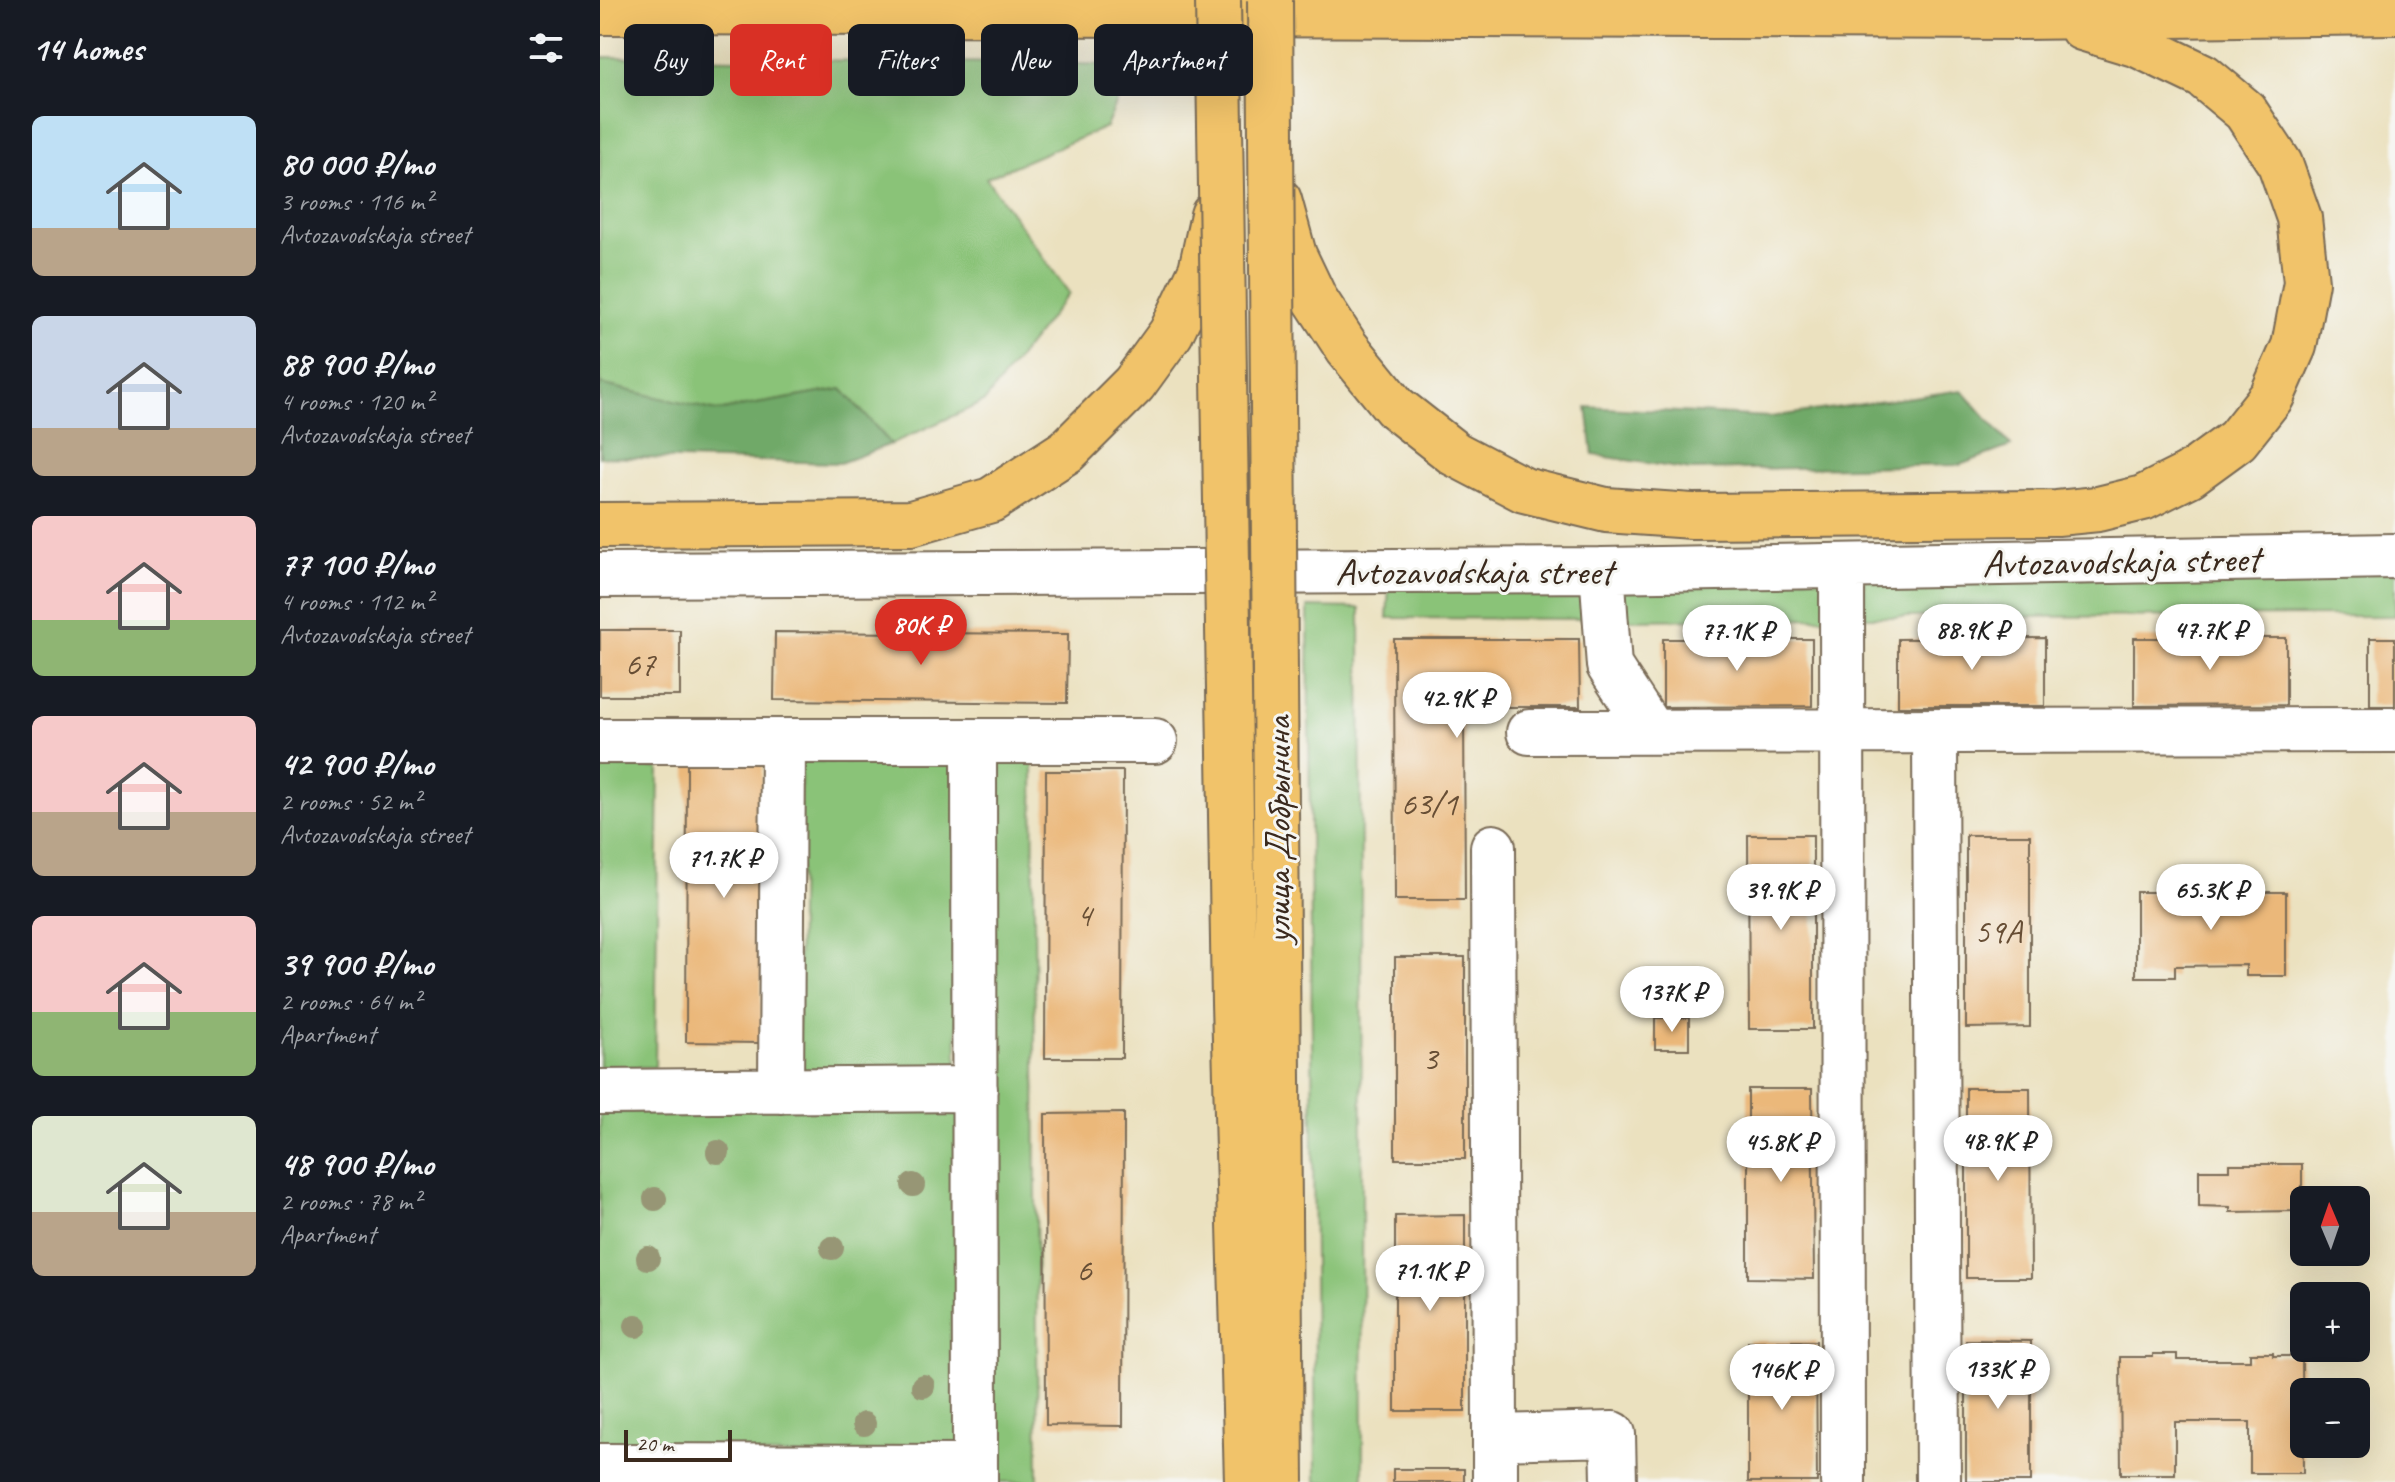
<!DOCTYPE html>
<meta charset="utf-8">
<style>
:root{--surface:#171b24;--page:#20242c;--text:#f1f3f6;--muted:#9ea1a6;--accent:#d93025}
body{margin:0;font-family:Caveat,sans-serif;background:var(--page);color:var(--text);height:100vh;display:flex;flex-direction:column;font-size:30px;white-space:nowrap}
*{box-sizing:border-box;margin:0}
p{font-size:26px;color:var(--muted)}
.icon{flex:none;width:44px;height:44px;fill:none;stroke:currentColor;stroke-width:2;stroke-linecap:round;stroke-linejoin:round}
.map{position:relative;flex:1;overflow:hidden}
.side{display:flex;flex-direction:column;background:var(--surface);width:600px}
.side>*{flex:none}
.guide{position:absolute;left:24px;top:24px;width:760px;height:72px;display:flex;gap:16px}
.needle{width:52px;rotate:358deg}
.tools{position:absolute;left:1690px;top:1186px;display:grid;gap:16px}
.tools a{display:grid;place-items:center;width:80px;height:80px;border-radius:12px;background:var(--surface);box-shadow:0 8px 32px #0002;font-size:40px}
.scale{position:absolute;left:24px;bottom:20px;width:108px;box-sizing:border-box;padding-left:8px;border:4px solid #3b2a1e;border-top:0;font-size:22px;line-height:28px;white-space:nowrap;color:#3b2a1e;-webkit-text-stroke:6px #f6f6f2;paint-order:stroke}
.price{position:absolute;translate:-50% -68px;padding:0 18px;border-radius:28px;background:#fff;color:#222;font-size:26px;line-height:52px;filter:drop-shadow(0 2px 4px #0008)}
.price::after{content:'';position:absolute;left:50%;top:48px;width:24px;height:18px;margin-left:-12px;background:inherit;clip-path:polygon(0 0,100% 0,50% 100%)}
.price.on{background:var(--accent);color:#fff}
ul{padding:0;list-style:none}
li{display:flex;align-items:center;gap:24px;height:200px;padding:0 32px}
li span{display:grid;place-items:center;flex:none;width:224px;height:160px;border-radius:12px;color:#555}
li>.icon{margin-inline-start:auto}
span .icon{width:96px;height:96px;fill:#fffc;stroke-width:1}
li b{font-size:34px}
h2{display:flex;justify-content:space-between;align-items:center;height:96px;padding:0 32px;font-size:34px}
.chip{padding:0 28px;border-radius:12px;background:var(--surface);box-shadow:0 8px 32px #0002;font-size:28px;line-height:72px}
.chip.on{background:var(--accent);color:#fff}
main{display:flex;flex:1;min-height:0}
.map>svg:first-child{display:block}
.green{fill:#8ac378;stroke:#62764b;stroke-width:2}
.forest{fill:#6fa968;stroke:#556a43;stroke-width:2}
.building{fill:#ebb87a}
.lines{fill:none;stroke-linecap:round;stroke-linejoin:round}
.minor-casing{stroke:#796a56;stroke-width:48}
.major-casing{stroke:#796a56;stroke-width:48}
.minor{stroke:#fff;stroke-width:44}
.major{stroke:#f1c36a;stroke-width:44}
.major-bridge-casing{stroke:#796a56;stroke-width:48;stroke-linecap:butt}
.major-bridge{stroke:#f1c36a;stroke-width:44}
.tree{fill:#979675}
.labels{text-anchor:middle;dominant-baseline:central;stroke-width:6;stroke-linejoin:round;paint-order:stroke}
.number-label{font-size:34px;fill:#674e35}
.street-label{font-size:38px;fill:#3b2a1e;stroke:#f6f6f2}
</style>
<main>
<section class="side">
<h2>14 homes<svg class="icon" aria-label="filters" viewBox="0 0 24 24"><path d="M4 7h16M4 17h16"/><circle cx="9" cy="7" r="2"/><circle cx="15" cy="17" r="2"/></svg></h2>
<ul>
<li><span style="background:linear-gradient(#bfe0f5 70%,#b9a48a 0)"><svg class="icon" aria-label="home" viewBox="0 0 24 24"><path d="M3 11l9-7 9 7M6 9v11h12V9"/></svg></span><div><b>80 000 ₽/mo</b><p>3 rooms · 116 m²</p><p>Avtozavodskaja street</p></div></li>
<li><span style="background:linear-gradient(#c9d6e8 70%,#b9a48a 0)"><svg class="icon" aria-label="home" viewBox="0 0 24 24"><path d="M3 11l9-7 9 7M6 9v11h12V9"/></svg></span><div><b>88 900 ₽/mo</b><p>4 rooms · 120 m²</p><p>Avtozavodskaja street</p></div></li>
<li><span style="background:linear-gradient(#f6c9c9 65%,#8fb573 0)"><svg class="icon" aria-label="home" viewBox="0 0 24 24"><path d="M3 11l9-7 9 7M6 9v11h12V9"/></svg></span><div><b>77 100 ₽/mo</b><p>4 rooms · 112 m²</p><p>Avtozavodskaja street</p></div></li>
<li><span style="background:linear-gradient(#f6c9c9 60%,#b9a48a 0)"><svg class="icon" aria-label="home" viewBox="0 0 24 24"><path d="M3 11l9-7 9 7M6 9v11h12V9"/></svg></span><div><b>42 900 ₽/mo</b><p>2 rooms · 52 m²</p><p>Avtozavodskaja street</p></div></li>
<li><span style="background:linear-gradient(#f6c9c9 60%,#8fb573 0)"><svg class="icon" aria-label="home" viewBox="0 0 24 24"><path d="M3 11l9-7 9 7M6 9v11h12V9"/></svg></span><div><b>39 900 ₽/mo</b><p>2 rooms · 64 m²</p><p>Apartment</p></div></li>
<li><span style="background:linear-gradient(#dfe7d0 60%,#b9a48a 0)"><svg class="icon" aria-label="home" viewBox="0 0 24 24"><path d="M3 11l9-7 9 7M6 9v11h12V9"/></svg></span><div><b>48 900 ₽/mo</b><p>2 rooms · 78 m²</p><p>Apartment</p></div></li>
</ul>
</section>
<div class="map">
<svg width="1795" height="1482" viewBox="0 0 1795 1482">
<rect width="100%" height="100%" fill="#f6f6f2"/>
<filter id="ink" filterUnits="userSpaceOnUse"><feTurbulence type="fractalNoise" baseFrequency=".0125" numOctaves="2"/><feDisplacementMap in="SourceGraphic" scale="16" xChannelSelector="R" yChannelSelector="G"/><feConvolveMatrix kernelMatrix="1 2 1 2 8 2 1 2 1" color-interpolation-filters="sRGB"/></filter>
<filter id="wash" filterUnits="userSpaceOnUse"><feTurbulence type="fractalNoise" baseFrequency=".006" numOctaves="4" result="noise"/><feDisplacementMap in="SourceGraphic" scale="32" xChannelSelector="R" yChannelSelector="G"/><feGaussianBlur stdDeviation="1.8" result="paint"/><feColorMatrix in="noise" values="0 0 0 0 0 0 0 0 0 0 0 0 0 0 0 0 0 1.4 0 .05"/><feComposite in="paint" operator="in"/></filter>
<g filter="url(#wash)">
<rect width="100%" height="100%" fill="#ebe1bf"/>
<path class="green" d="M0 57 533 65 506 127 386 178 469 293 384 402 291 444 242 389 117 411 0 384Z
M1795 566V616L1264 617V574Z
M1232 576 1235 618 1019 620 1016 580Z
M987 583V619L787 618 789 586Z
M708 607 760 608 763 1482H716Z
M433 760 438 1482H391V763Z
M201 761 356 762 357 1071 197 1070Z
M0 766 59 768 55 1067H0Z
M364 1100V1457L0 1453V1113Z"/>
<path class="forest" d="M0 384 117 411 242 389 291 444 240 463 0 457Z
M1362 390 1411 446 1360 465 1091 470 993 455 987 407 1170 417Z"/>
<g id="blocks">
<path class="building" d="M0 630H80V696H0Z
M175 632 468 634 467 703 174 700Z
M1445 638V706H1298V639Z
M1534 638H1686V705L1534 706Z
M1770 638H1795V706H1770Z
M794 639H979L980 707H864L865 900H795Z
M1063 639H1212V706L1063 707Z
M87 758H162L161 1043 86 1042Z
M446 771H523L522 1058H445Z
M1148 835H1213V1029H1149Z
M1366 835H1430V1027L1366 1028Z
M1536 892H1686V976H1646V965L1575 966V977H1536Z
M795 957H865V1159H795Z
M1055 1018H1089V1049H1055Z
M1366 1088H1430L1431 1278H1366Z
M1148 1089H1212L1214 1279 1148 1278Z
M524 1113 523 1426 446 1425 445 1114Z
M1629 1164H1702V1211L1630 1212V1207L1599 1206V1170H1629Z
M865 1215V1411H795V1216Z
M1366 1340 1431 1341V1482H1366Z
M1148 1341H1216L1217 1482H1148Z
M1650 1353H1673V1356H1702L1703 1473H1650V1422H1575V1474H1521L1520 1357H1553V1354H1577V1360H1650Z
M793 1469H864V1482H793Z"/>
</g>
</g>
<g filter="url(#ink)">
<use href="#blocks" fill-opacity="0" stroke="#796a56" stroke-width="2"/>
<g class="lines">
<g class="minor-casing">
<path id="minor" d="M1242 566 1243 1482
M1002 570 1009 666 1052 732
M0 575 1002 570 1795 556
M1335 731 1338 1482
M929 732 1795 730
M0 741H555
M374 743 375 1482
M893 847 895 1437 1013 1434 1014 1482
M181 1091 183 742
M0 1092 375 1089
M0 1466 375 1467
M895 1482V1437"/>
</g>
<g class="major-casing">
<path id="major" d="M0 12 1420 17 1795 12
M679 200 694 255 715 299 747 348 795 407 855 454 924 490 1006 510 1092 516 1457 513 1498 509 1543 498 1589 475 1637 440 1672 396 1694 346 1706 282 1699 218 1680 164 1645 111 1603 76 1538 45 1482 28
M0 525 311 523 391 500 467 451 534 384 571 333 601 270 613 215"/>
</g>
<use href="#minor" class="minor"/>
<use href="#major" class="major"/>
<g class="major-bridge-casing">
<path id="major-bridge" d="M618 0 634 1003 647 1482
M670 0 681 1482"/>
</g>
<use href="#major-bridge" class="major-bridge"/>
</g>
<g class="tree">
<circle cx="118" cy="1152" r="12"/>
<circle cx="313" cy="1185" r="12"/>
<circle cx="55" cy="1199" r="12"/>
<circle cx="232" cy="1248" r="12"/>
<circle cx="48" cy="1258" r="12"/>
<circle cx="36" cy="1326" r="12"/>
<circle cx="323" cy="1386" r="12"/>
<circle cx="264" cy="1424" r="12"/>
</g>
</g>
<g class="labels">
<g class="number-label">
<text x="40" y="663">67</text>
<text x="829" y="803">63/1</text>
<text x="484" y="914">4</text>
<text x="1398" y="931">59А</text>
<text x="830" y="1058">3</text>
<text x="484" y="1269">6</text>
</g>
<g class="street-label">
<text transform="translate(1521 561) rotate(-1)">Avtozavodskaja street</text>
<text x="874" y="571">Avtozavodskaja street</text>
<text transform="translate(677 830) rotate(-90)">улица Добрынина</text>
</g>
</g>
</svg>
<div class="tools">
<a><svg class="needle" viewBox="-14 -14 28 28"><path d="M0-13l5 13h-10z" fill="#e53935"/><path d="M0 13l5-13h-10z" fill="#9ea1a6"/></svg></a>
<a>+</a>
<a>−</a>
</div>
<div class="scale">20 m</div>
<b class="price on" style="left:321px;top:667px">80K ₽</b>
<b class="price" style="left:1372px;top:672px">88.9K ₽</b>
<b class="price" style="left:1610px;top:672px">47.7K ₽</b>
<b class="price" style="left:1137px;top:673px">77.1K ₽</b>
<b class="price" style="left:857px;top:740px">42.9K ₽</b>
<b class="price" style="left:124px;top:900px">71.7K ₽</b>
<b class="price" style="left:1181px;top:932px">39.9K ₽</b>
<b class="price" style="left:1611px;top:932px">65.3K ₽</b>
<b class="price" style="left:1072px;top:1034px">137K ₽</b>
<b class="price" style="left:1398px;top:1183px">48.9K ₽</b>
<b class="price" style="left:1181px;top:1184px">45.8K ₽</b>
<b class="price" style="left:830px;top:1313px">71.1K ₽</b>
<b class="price" style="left:1398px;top:1411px">133K ₽</b>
<b class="price" style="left:1182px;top:1412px">146K ₽</b>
<div class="guide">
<a class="chip">Buy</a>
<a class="chip on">Rent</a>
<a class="chip">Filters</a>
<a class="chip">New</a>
<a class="chip">Apartment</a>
</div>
</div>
</main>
